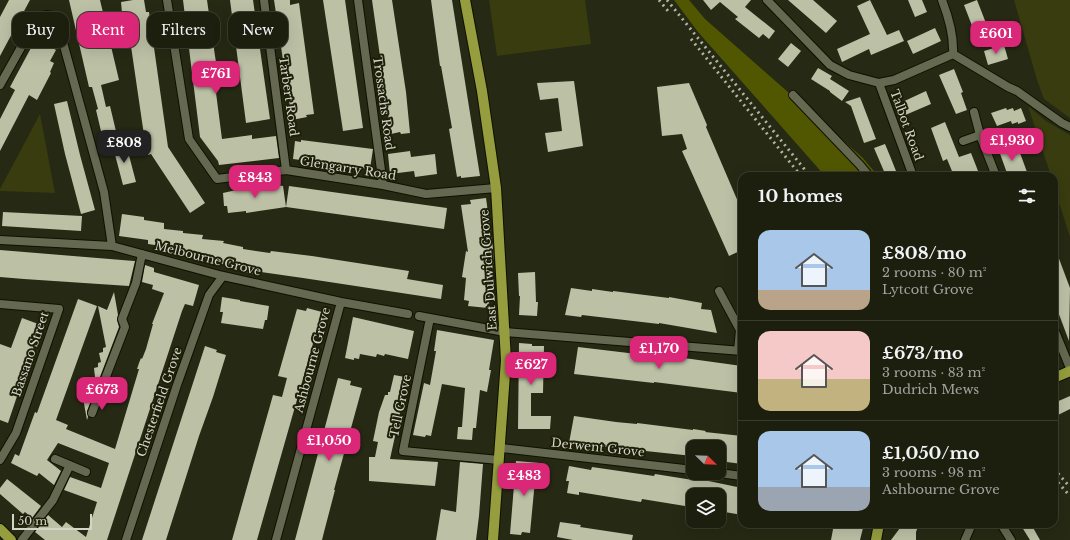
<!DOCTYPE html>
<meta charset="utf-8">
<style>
:root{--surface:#1c1f0e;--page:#292c1c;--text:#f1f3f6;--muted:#a0a29e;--line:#3a3d2e;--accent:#db2777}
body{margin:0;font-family:"Libre Baskerville",serif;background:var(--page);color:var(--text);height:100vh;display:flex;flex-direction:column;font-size:15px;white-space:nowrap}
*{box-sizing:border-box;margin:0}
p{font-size:13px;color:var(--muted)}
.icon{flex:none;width:22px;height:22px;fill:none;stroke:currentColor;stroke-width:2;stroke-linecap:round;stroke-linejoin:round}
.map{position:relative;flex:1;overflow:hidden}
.drawer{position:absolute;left:738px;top:172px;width:320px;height:356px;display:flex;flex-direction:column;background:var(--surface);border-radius:12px;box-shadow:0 4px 16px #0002,0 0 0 1px var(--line)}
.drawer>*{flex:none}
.top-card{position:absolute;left:12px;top:12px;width:380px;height:36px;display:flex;gap:8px}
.needle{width:26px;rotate:113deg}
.fabs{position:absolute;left:686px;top:440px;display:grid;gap:8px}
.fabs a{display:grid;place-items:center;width:40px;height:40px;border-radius:8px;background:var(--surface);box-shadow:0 4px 16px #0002,0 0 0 1px var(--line);font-size:20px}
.scale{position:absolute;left:12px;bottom:10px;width:80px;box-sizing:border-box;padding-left:4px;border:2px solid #d3d5c7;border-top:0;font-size:11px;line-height:14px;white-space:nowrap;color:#d3d5c7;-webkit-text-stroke:3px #1d1f09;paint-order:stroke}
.price{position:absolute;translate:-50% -34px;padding:0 9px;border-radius:8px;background:var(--accent);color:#fff;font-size:13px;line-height:26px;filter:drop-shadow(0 1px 2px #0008)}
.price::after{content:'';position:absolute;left:50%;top:24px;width:12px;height:9px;margin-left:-6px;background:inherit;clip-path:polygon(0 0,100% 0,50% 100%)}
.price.selected{background:#222;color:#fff}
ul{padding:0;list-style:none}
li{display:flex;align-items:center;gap:12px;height:100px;padding:0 20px}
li+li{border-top:1px solid var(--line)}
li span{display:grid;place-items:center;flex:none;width:112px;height:80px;border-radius:12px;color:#555}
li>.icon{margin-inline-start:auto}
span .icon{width:48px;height:48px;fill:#fffc;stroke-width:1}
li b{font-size:17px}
h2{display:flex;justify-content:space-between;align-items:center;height:48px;padding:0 20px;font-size:17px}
.pill{padding:0 14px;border-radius:12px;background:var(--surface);box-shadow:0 4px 16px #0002,0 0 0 1px var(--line);font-size:14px;line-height:36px}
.pill.selected{background:var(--accent);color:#fff}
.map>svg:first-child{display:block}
.green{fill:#383c0e}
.forest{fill:#515701}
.building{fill:#bcc0a5}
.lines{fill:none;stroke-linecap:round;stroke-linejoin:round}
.street-casing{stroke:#0f1100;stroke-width:10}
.primary-casing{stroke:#0f1100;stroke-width:12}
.street{stroke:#666951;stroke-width:8}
.primary{stroke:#959d3e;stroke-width:10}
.rail{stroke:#b2b4a5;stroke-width:3;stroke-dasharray:2 4;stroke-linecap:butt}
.labels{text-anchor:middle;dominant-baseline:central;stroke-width:4;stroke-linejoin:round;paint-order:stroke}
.street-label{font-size:12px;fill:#d3d5c7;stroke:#1d1f09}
</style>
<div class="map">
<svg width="1070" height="540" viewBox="0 0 1070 540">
<rect width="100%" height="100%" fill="#262913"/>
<path class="green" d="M489 0H585L591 44 497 56Z
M1014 0H1070V118L1044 99 1037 80Z
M1028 106 1046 121 1070 135V237L1054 187V176H1051Z
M40 114 55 193 0 191V189Z"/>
<path class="forest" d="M674 0H689L705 19 863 158 878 176H825L698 32Z"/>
<path class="building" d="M9 0H30L0 56V17Z
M69 0H100L119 80 101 85 106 107 110 106 119 144 105 148 96 110 98 109 92 87H89Z
M133 0H144L146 12H149L168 147 205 203 190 213 151 154 148 155 145 142 126 12 122 13 121 2Z
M183 0H207L215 56 216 62H212L222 139 252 135V139L276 136 279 158 219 165 218 161 200 137Z
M230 0H253L270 119 246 123Z
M274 0H290V5L299 3 314 114 306 115 307 117 292 120Z
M323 0H345L363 128 343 131Z
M372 0H392L406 92 410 133 401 134 400 132 391 134Z
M431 0H452L480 176 461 178V176L457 177 449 129 452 128 441 66H440Z
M703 0H751L745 7 775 31 769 39 763 34 759 38 735 19 738 17 720 2 711 10Z
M788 0H813L837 21 826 33Z
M870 0 887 35 899 30 904 41 871 55 869 49 842 62 837 49 870 34 857 6Z
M908 0H922L927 12 915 17Z
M977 0 989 31 976 36 964 5Z
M935 28 941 41 913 54 907 41Z
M39 33 52 40 49 46 56 50 50 61 54 63 50 72 51 73 37 100 29 95 0 151V119L15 90 10 87Z
M791 43 801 51 788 67 778 59Z
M1004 45 1008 59 988 65 984 51Z
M818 68 832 76 830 79 849 91 842 101 830 92V91L811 79Z
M954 69 963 92 961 93 967 110 956 114 939 75Z
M574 81 583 146 548 152 545 133 562 131 558 98 540 100 537 83Z
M689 83 707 125 706 127 742 211V250L729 256 682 151 687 149 682 134 662 136 657 87Z
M926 91 931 104 903 116 898 104Z
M860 97 876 139 864 143 851 106 845 102Z
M67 101 80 155 95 210 81 214 65 154 54 104Z
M1006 108 1007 110 1013 108 1014 111 1021 108 1026 121 1018 124V122L1012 124 1011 121 997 126 991 113Z
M945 122 959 157 971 153 980 176H954L947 159 943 161 931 128Z
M301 140 373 149 370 169 293 159 295 141 301 142Z
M126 144 136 182 123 185 113 147Z
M885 144 890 156 898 176H886L874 148Z
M1008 144 1012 156 1020 153 1027 172 1016 176H1008L998 148Z
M410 151 411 157 435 154 437 174 415 177 414 171 390 174 388 154Z
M276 181V185L283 186 286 207 246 213V211L228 213 227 206H224L223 193Z
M289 186 447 208 444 229 286 207Z
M486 198 493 249 494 265 488 308 468 306 469 301 464 300 466 278 462 277 466 251 468 252 461 205 471 204 470 200Z
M3 212 82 216 81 231 2 226Z
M122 214 144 217V220L164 223V229L183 231V233L203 235 202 239 224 241 223 243 243 247V249L270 253 271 251 312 256 409 271 407 279 443 285 441 299 303 278 254 271V274L245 272V270L224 267V264L207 262 208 259 186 256V254L167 252 168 247 148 244V240L119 236Z
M1054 248H1055L1070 288 1069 341 1054 301Z
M0 250 134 261H135L129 286 24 279 0 277Z
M145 265 154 268V272L199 285 193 306 185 304 182 311 107 540H45L35 532 48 515 62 527 66 522 86 537 97 502 64 490 70 477 101 488 109 463 58 443 47 460 61 471 54 485 39 473 37 476 11 463 15 454 19 456 35 412 37 413 78 299 97 306 56 420 68 425 66 429 115 449 139 369H137L139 363 141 358 142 359 146 349 153 324H152L164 293 152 289 153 285 142 282Z
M535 272 536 302H538L537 316 519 315 520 296H519L518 273Z
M571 288 592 291V289L613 292V291L669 298V297L702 303 701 309 711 310 717 333 659 323V324L582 315 581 317 565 315Z
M114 292 118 315 117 320 119 327 87 411 88 417 87 420 83 398 88 397 87 393 90 392 89 383 93 382V378L95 377 94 368 98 367V363L101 362 99 353 103 352V348L106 347 98 306 107 310Z
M222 297 240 300V301L269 306 267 320H265L263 329 221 323 223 312H220Z
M307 308 322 312 257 540H232L273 395 282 397 287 378 278 376 297 309 306 311Z
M353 317 414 331 408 359 385 354 384 356 377 354 376 357 360 354 359 359 354 358V360L345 358Z
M22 318 41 325 8 423 0 420V344L11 348Z
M437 330 494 340 489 370H491L487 392 480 390 476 428H473L472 440 457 439 458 427H462L465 388 442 384 431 436 426 435 425 437 413 435 424 383 430 385 436 351H434Z
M519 343 532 344V346H544L543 393H531V416H551L550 429H518Z
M205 346 217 350 216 352 226 355 213 397 199 436 166 540H142Z
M578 347 662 357V355L742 366V393L654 382V383L574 374Z
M394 375 405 377 402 395H404L390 459 438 462 435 486 369 481V457H375L378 442 373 441 379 412 385 395H388V392H390Z
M338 378 351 381 350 385 362 388 334 490H335L324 532 322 540H295Z
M1070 396V409L1058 415 1054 403Z
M574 416 616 422 637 424V423L693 430V429L706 431 705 432 742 436V464L719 461V447H693V456L569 443Z
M516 461 540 463 539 474H537L534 491 530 533 522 532 521 535 510 534Z
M460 462 483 464 479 516 476 540H436L441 509 456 512Z
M569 466 591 470 592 467 654 476 655 474 699 481V479L742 488V515L719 511V495L687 494 685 506 642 499 641 502 579 492V495L567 493 569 481H566Z
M7 479 41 506 32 518 25 512 23 514 0 494V488Z
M560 522 581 525 580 527 633 535 632 540H573L557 537Z
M834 524H864L860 540H831Z
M903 524H919L916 532V540H891Z
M1020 524H1031L1040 540H1030Z"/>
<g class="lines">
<g class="street-casing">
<path id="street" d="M167 0 189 139 217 179 286 170 383 185 426 194 496 188
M264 0 286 170
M358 0 383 185
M767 0 830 65 849 75 879 83 894 80 953 54
M942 0C949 18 954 35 953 54
M953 54 1008 87 1017 91 1062 123 1070 127
M879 83 913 176
M0 85 38 17 46 15 53 16 58 24 104 192 112 246
M793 95 860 165 869 176
M974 112 980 135 996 176
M963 141 980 135
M0 240 112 246 223 276 341 302 408 314
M719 291 740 330 738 351
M0 304 59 309 16 433 0 460
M419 316 505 332 742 351
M430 318 403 451 499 460
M1054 329 1070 368
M92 413 125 327 122 319 136 283 142 254
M501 448 693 470
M55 459 86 472
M719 473 742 476
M1001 524 1011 540
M22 540 53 500 70 465
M126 540 177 385 209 295 223 276
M276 540 341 302
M965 540 972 524"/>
</g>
<g class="primary-casing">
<path id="primary" d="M465 0 482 91 496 188 506 360 493 540
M1054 378 1070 371
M0 529 11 540
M876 540 879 524"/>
</g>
<use href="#street" class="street"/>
<use href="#primary" class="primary"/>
<path class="rail" d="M659 0 668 11
M667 0 810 176
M691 39 801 176
M1054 469 1070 487
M1054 478 1070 496"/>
</g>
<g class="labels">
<g class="street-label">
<text transform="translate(289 96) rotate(82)">Tarbert Road</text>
<text transform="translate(384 103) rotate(82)">Trossachs Road</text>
<text transform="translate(907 125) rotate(70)">Talbot Road</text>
<text transform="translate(348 168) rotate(9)">Glengarry Road</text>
<text transform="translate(208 258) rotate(14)">Melbourne Grove</text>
<text transform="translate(488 270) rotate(-94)">East Dulwich Grove</text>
<text transform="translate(30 354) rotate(-71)">Bassano Street</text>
<text transform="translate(312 360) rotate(-75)">Ashbourne Grove</text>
<text transform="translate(159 402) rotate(-71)">Chesterfield Grove</text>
<text transform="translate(400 406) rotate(-78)">Tell Grove</text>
<text transform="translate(598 447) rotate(6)">Derwent Grove</text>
</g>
</g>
</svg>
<div class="fabs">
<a><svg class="needle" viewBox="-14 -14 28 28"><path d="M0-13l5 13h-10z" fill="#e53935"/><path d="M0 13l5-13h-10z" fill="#a0a29e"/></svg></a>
<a><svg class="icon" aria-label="layers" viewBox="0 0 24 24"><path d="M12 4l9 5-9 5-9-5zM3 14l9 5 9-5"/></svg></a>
</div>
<div class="scale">50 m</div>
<b class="price" style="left:996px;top:55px">£601</b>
<b class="price" style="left:216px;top:95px">£761</b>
<b class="price" style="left:1012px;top:162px">£1,930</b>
<b class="price selected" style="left:124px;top:164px">£808</b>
<b class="price" style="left:255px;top:199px">£843</b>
<b class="price" style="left:659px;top:370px">£1,170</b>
<b class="price" style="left:531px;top:386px">£627</b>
<b class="price" style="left:102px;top:411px">£673</b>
<b class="price" style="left:329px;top:462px">£1,050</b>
<b class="price" style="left:524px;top:497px">£483</b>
<div class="top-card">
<a class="pill">Buy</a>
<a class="pill selected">Rent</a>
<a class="pill">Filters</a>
<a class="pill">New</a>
</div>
<section class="drawer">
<h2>10 homes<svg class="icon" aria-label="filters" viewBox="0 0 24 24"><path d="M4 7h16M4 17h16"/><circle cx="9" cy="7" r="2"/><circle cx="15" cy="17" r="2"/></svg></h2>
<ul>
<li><span style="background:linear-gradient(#a9c7e8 75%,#b9a48a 0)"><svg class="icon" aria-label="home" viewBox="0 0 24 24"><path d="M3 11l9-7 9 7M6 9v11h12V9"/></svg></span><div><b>£808/mo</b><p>2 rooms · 80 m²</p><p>Lytcott Grove</p></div></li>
<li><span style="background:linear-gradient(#f6c9c9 60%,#c2b280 0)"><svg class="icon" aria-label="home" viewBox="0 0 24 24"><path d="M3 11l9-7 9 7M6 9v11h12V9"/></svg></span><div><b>£673/mo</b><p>3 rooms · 83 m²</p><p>Dudrich Mews</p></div></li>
<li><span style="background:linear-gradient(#a9c7e8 70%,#9aa5b1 0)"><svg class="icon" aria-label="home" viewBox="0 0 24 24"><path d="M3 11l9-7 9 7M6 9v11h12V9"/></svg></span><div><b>£1,050/mo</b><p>3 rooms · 98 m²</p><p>Ashbourne Grove</p></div></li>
</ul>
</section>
</div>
